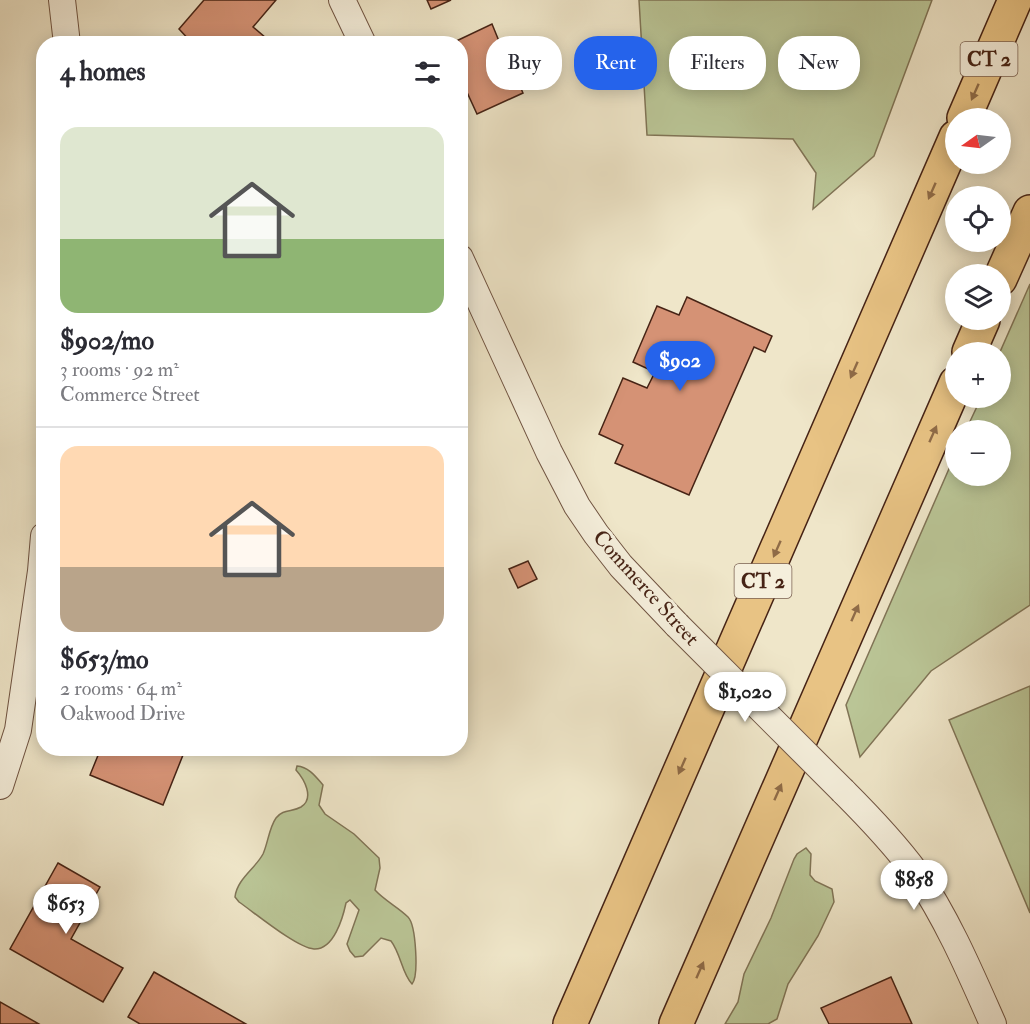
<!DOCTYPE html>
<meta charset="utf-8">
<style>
:root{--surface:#fff;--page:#f2f2f3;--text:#2b2b33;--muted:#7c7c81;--line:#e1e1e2;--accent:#2563eb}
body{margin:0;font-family:"IM FELL Double Pica",serif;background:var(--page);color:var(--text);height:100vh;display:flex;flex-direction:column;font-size:22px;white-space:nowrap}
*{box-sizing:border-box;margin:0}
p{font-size:20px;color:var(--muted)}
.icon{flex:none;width:33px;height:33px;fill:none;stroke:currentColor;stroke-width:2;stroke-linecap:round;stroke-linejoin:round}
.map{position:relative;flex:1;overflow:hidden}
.side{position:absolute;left:36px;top:36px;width:432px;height:720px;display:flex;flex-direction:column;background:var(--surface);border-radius:24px;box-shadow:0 3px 15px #0003}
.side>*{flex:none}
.banner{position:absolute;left:486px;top:36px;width:453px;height:54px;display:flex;gap:12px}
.needle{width:39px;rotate:256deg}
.tools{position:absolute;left:945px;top:108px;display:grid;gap:12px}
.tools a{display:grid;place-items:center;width:66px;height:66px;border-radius:50%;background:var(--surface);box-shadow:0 3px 15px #0003;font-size:30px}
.price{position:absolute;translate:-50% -51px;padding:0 14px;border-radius:21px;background:#fff;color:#222;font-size:20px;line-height:39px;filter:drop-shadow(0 2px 3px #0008)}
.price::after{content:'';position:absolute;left:50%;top:36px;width:18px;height:14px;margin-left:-9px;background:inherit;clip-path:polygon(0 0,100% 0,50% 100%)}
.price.selected{background:var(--accent);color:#fff}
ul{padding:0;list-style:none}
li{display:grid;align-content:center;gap:12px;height:318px;padding:0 24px}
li+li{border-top:2px solid var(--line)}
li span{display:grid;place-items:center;height:186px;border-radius:18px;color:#555}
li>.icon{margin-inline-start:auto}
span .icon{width:108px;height:108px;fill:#fffc;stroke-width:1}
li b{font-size:26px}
h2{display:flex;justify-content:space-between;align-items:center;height:72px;padding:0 24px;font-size:26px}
.chip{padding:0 21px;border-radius:24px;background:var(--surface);box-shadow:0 3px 15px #0003;font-size:21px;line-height:54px}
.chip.selected{background:var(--accent);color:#fff}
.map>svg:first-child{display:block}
.green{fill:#bac596;stroke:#807456;stroke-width:1.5}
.building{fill:#d59275;stroke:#462315;stroke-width:1.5}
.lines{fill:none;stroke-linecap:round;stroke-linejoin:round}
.street-casing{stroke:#705442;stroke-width:28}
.highway-casing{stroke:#462315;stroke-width:36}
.street{stroke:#f5efdc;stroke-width:26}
.highway{stroke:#e8c384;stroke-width:33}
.street-bridge-casing{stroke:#705442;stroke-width:28;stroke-linecap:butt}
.street-bridge{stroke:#f5efdc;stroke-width:26}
.oneway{fill:#8f6b47}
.labels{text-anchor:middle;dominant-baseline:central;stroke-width:6;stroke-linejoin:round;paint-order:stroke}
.shield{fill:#f5efdc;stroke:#7a6051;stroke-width:1.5}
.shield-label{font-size:20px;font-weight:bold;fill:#462315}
.street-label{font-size:21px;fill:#462315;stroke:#f5efdc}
</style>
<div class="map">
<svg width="1030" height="1024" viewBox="0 0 1030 1024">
<rect width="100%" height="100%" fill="#efe6c9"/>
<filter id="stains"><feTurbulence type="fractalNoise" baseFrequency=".00333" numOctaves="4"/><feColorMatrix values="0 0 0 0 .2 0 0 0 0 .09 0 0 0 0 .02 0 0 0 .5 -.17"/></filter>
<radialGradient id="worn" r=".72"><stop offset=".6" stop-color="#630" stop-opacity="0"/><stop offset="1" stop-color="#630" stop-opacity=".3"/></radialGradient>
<path class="green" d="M639 0H932L874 156 813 209 816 173 793 139 647 135Z
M1030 284V605L931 671 860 757 846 705 955 455 956 476H1000V430H966L981 398H1000V352Z
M1030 686V913L949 720Z
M297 766C309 767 316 777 323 785L319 805 325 814 354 834 379 858 380 868 375 890C385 901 398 907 408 917 416 925 419 976 412 984 402 974 401 954 391 941L381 938 363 956 355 957 350 951 347 944 359 910 350 900 346 903C343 917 334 950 314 949 297 948 255 913 239 902L235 897C237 879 255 869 263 854 268 843 269 828 276 818 283 809 292 812 301 807 315 798 304 779 296 770Z
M806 848 811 854 810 875 815 881 832 889 834 902 818 936 788 984 777 1019 768 1024H725L738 1002 744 974 771 918 794 859 797 854Z"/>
<path class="building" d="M204 0H276L253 27 273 44H193L179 29Z
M427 0H451L431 9Z
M492 24 501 46 509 43 527 82 520 86 523 93 477 114 460 77V44H450Z
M687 297 772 336 765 352 754 347 689 495 615 463 623 445 599 434 623 378 647 388 655 372 633 362 657 306 679 315Z
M528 561 537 579 518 588 509 569Z
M101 748H182L185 750 163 805 90 775Z
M58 863 100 887 71 939 123 968 103 1002 10 949Z
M154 972 246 1024H140L128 1017Z
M891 977 912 1024H829L821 1008Z
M0 1002 39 1024H0Z"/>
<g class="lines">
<g class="street-casing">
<path id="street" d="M62 0 67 44
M342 0 363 44
M460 258 549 452 577 506 596 534 621 566 677 625
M0 786 18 730 41 571 44 536
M843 791C869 817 894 843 916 873 948 920 970 972 993 1024"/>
</g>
<g class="highway-casing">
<path id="highway" d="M964 118 1015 0
M1000 279 1030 212
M969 352 983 320
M570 1024 956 137
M676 1024 956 383"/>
</g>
<use href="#street" class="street"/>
<use href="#highway" class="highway"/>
<g class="street-bridge-casing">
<path id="street-bridge" d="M677 625 843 791"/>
</g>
<use href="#street-bridge" class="street-bridge"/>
</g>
<defs><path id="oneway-solid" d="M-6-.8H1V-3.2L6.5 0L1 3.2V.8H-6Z" transform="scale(1.5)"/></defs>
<g class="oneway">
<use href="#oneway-solid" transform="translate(975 92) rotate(114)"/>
<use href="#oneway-solid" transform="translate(932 191) rotate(114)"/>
<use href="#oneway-solid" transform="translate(854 370) rotate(114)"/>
<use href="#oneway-solid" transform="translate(933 434) rotate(-66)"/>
<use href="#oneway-solid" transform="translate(777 549) rotate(114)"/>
<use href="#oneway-solid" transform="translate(855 613) rotate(-66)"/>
<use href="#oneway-solid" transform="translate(682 766) rotate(114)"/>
<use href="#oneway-solid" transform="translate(778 792) rotate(-66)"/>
<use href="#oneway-solid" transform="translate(700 970) rotate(-66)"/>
</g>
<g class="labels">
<g class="shield">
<rect x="960.5" y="42" width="57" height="34" rx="4.5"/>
<rect x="734.5" y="564" width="57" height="34" rx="4.5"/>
</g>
<g class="shield-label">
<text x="989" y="59">CT 2</text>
<text x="763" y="581">CT 2</text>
</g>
<g class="street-label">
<text transform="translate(646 588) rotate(48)">Commerce Street</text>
</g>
</g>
<rect width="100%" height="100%" filter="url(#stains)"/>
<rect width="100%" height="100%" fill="url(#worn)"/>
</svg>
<div class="tools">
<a><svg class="needle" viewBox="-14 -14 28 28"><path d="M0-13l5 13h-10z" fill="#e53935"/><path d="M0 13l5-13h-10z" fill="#7c7c81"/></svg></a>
<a><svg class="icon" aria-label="locate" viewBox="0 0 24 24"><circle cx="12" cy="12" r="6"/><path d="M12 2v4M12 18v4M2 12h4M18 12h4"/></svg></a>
<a><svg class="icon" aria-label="layers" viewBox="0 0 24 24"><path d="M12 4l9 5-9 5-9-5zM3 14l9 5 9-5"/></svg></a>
<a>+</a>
<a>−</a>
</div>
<b class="price selected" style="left:680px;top:392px">$902</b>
<b class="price" style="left:745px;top:723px">$1,020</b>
<b class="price" style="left:914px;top:911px">$858</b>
<b class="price" style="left:66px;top:935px">$653</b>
<div class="banner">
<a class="chip">Buy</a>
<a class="chip selected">Rent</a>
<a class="chip">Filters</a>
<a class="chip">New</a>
</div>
<section class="side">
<h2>4 homes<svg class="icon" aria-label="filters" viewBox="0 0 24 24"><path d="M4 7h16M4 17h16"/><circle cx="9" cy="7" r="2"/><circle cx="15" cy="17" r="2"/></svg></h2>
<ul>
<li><span style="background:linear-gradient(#dfe7d0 60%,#8fb573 0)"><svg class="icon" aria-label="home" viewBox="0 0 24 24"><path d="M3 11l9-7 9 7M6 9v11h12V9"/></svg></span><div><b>$902/mo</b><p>3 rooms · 92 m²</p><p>Commerce Street</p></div></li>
<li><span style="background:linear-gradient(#ffd9b3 65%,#b9a48a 0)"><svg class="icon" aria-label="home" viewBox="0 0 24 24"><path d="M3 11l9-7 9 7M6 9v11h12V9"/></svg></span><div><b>$653/mo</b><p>2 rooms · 64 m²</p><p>Oakwood Drive</p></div></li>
</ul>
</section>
</div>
